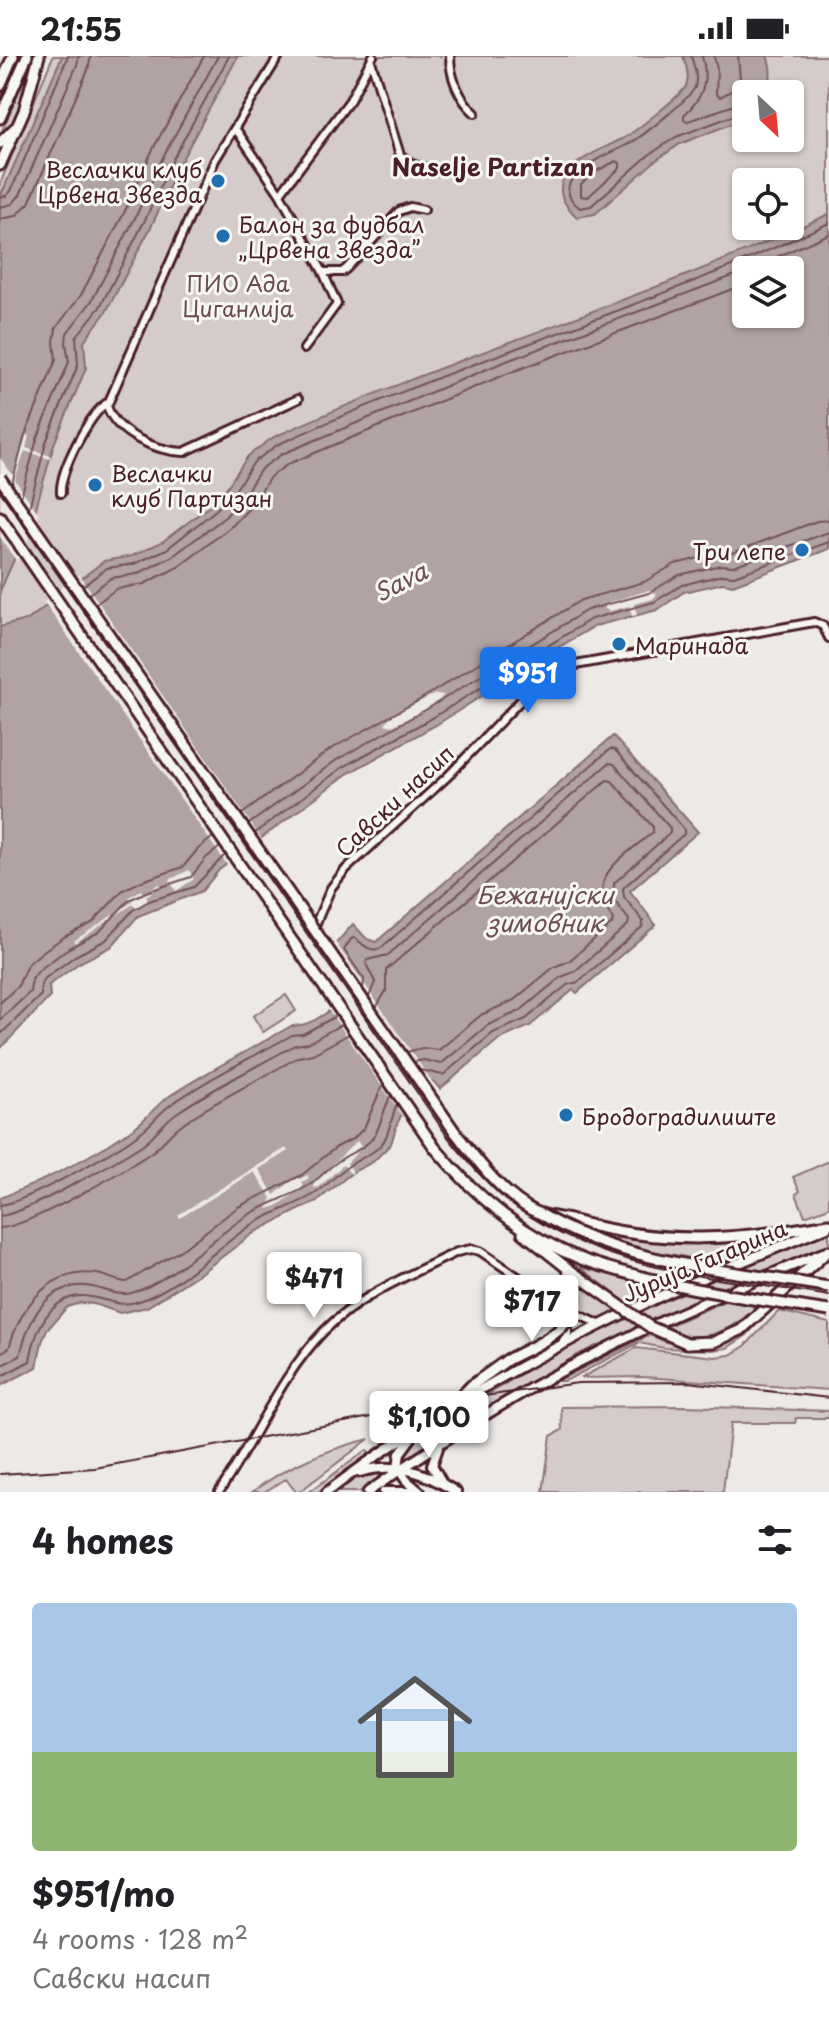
<!DOCTYPE html>
<meta charset="utf-8">
<style>
:root{--surface:#fff;--page:#f2f2f2;--text:#202124;--muted:#757577;--line:#e0e0e0;--accent:#1a73e8}
body{margin:0;font-family:"Playpen Sans",sans-serif;background:var(--page);color:var(--text);height:100vh;display:flex;flex-direction:column;font-size:30px;white-space:nowrap}
*{box-sizing:border-box;margin:0}
p{font-size:26px;color:var(--muted)}
.icon{flex:none;width:44px;height:44px;fill:none;stroke:currentColor;stroke-width:2;stroke-linecap:round;stroke-linejoin:round}
.map{position:relative;height:1436px;overflow:hidden}
.drawer{display:flex;flex-direction:column;background:var(--surface);flex:1}
.drawer>*{flex:none}
.needle{width:52px;rotate:154deg}
.tools{position:absolute;left:732px;top:24px;display:grid;gap:16px}
.tools a{display:grid;place-items:center;width:72px;height:72px;border-radius:8px;background:var(--surface);box-shadow:0 2px 6px #0004;font-size:40px}
.price{position:absolute;translate:-50% -68px;padding:0 18px;border-radius:8px;background:#fff;color:#222;font-size:26px;line-height:52px;filter:drop-shadow(0 2px 4px #0008)}
.price::after{content:'';position:absolute;left:50%;top:48px;width:24px;height:18px;margin-left:-12px;background:inherit;clip-path:polygon(0 0,100% 0,50% 100%)}
.price.active{background:var(--accent);color:#fff}
ul{padding:0;list-style:none}
li{display:grid;align-content:center;gap:16px;height:424px;padding:0 32px}
li+li{border-top:2px solid var(--line)}
li span{display:grid;place-items:center;height:248px;border-radius:8px;color:#555}
li>.icon{margin-inline-start:auto}
span .icon{width:144px;height:144px;fill:#fffc;stroke-width:1}
li b{font-size:34px}
h2{display:flex;justify-content:space-between;align-items:center;height:96px;padding:0 32px;font-size:34px}
.status{display:flex;justify-content:space-between;align-items:center;height:56px;padding:0 40px;background:var(--surface);direction:ltr}
.status svg{height:22px;fill:currentColor}
.map>svg:first-child{display:block}
.green{fill:#d4cbca;stroke:#8f757a;stroke-width:2;fill-rule:evenodd}
.water{fill:#b1a2a3;stroke:#886e73;stroke-width:2;fill-rule:evenodd}
.pier{fill:#ece9e6}
.lines{fill:none;stroke-linecap:round;stroke-linejoin:round}
.shore{stroke:#73535b;stroke-width:2}
.street-casing{stroke:#4a1f2b;stroke-width:12}
.secondary-casing{stroke:#4a1f2b;stroke-width:14}
.primary-casing{stroke:#4a1f2b;stroke-width:15}
.street{stroke:#f6f6f2;stroke-width:6}
.secondary{stroke:#f6f6f2;stroke-width:8}
.primary{stroke:#f6f6f2;stroke-width:9}
.tram{stroke:#4a1f2b;stroke-width:2}
.rail{stroke:#4a1f2b;stroke-width:2}
.primary-bridge-casing{stroke:#4a1f2b;stroke-width:15;stroke-linecap:butt}
.primary-bridge{stroke:#f6f6f2;stroke-width:9}
.poi-dot{fill:#1f6fb2;stroke:#f6f6f2;stroke-width:3}
.labels{text-anchor:middle;dominant-baseline:central;stroke-width:6;stroke-linejoin:round;paint-order:stroke}
.poi-label{font-size:22px;fill:#4a1f2b;stroke:#f6f6f2;text-anchor:start}
.park-label{font-size:22px;fill:#6c4a53;stroke:#f6f6f2}
.street-label{font-size:22px;fill:#4a1f2b;stroke:#f6f6f2}
.neighbourhood-label{font-size:24px;font-weight:bold;fill:#4a1f2b;stroke:#f6f6f2}
.water-label{font-size:24px;font-style:italic;fill:#6e4d55;stroke:#f6f6f2}
</style>
<div class="status"><b>21:55</b><svg viewBox="0 0 49 12"><path d="M0 12V9h3v3zM5 12V6h3v6zM10 12V3h3v9zM15 12V0h3v12zM26 1h20v11H26zM47 4h2v5h-2z"/></svg></div>
<div class="map">
<svg width="829" height="1436" viewBox="0 0 829 1436">
<rect width="100%" height="100%" fill="#ece9e6"/>
<filter id="ink" filterUnits="userSpaceOnUse"><feTurbulence type="fractalNoise" baseFrequency=".0125" numOctaves="2"/><feDisplacementMap in="SourceGraphic" scale="16" xChannelSelector="R" yChannelSelector="G"/><feConvolveMatrix kernelMatrix="1 2 1 2 8 2 1 2 1" color-interpolation-filters="sRGB"/></filter>
<g filter="url(#ink)">
<path class="green" d="M34 0 27 34 0 99V79Z
M53 0H829V212L746 214 0 622V128ZM746 38H790V82H746ZM746 126H790V170H746Z
M286 939 296 955 263 976 253 960Z
M829 1105V1151L805 1160 796 1138 800 1135 793 1121Z
M587 1175 654 1186 723 1187 805 1176 728 1208 633 1192Z
M829 1175V1189L712 1237 577 1299 403 1404 413 1386 422 1379 557 1296 684 1235Z
M580 1211 667 1234 632 1251Z
M576 1224 620 1257 599 1266 578 1255Z
M725 1245 753 1249V1254C732 1274 693 1293 668 1270Z
M779 1255 829 1267V1334L643 1321 581 1322 636 1292 715 1301 730 1299 745 1290Z
M766 1257 747 1279 727 1292 713 1294 664 1292 639 1287 565 1325H557L650 1279 666 1286 700 1290Z
M565 1275 558 1288 466 1338 496 1316Z
M684 1350 829 1355V1362H796L795 1367H731L723 1436H543L551 1380 562 1374 561 1351Z
M369 1383 299 1436H296L286 1423 264 1436H252C288 1409 326 1394 369 1383Z
M367 1394 371 1398 365 1402 318 1436H309Z
M380 1415 382 1420 359 1436H336L360 1420Z"/>
<path class="water" d="M62 0H238L180 107 152 169 106 256 84 285 86 312 54 388 34 459 0 535V141Z
M683 0H767C772 11 772 28 765 38H746V62L680 88 655 105 595 158 577 161C532 120 592 98 624 82 633 77 682 39 686 30 690 21 686 9 683 0Z
M829 158V493L733 529 723 527 684 536 657 554 595 570 554 594 436 669 347 718 219 814 202 835 138 860 111 891 79 907 49 929 50 941 0 993V571L29 563 104 505 132 500 162 486 212 448 227 431 248 400 272 382C454 299 648 243 829 158ZM746 214H790V258H746Z
M613 680 698 776 630 835 656 869 577 937 573 934 530 970 498 984 440 1033 434 1026 423 1022 417 1027 397 1068 391 1088 373 1106 353 1116 317 1145 255 1176 202 1216 147 1251 120 1257 94 1248 80 1247 67 1251 47 1274 42 1286 37 1311 0 1330V1142C45 1125 92 1100 131 1074 146 1064 154 1051 168 1041 207 1015 250 994 291 970 314 971 336 950 351 935L332 892 353 868 367 883 376 886Z"/>
<path class="pier" d="M26 379 29 380 26 392 51 400 50 403 25 395 15 424 39 458 17 506 0 481V402L13 419Z
M79 518 263 785 229 812 44 546Z
M649 534 657 538 653 543 634 548 637 559 632 560 629 550 610 555 605 553V549L610 546Z
M435 638 444 639 436 648 392 670 385 668 389 661Z
M189 814 194 823 176 835 169 824Z
M159 828 161 830 146 840 148 844 136 852 133 848 75 887 74 885 132 846 129 841 141 834 144 838Z
M334 884 440 1037 423 1026 404 1062 327 952 352 928 329 890Z
M357 1085 362 1091 347 1107 353 1116 351 1118 343 1109 319 1131 314 1132 315 1125Z
M286 1092 288 1095 259 1113 274 1139 297 1121 300 1123 307 1119 309 1122 302 1126 304 1129 300 1134 277 1150 267 1153 272 1142 254 1116 180 1162 178 1159Z"/>
<g class="lines">
<path class="shore" d="M691 0C694 10 698 21 695 31 691 42 640 82 629 88 610 98 541 122 580 152L591 150 649 99 676 81 746 55
M702 0C709 25 703 42 684 59V64L688 65 746 45
M714 0 717 13 716 38 720 41 737 32 740 23 738 0
M616 105 620 107V112L588 141 581 140V128L591 118Z
M0 141 6 140 11 135 68 0
M0 151 12 148 20 139 77 9 79 0
M0 163 16 160 29 147 88 14 91 0
M747 214 829 178
M12 428 25 379 56 304 54 286 56 272 81 239 124 157 153 93 204 0
M21 441 37 383 69 306 66 287 67 277 91 246 135 162 164 99 218 0
M29 452 46 386 78 309 76 281 100 251 144 166 173 103 229 0
M83 530 107 512 134 508 167 493 217 453 234 436 254 406 277 389C457 306 649 252 829 167
M89 538 111 522 137 518 173 500 225 461 242 442 261 413 282 398 504 306 746 215
M96 548 116 533 144 528 180 510 233 469 252 449 270 421 288 408 509 317 746 228
M242 758 331 693 421 643 581 544 644 526 675 508 716 498 732 497 817 465 829 464
M249 768 338 703 427 653 587 554 649 537 679 519 721 509 733 510 829 476
M255 777 343 711 432 662 591 563 654 546 682 529 722 519 734 520 829 486
M363 933 364 923 344 894 351 883 355 882C363 889 371 897 381 892L610 693 615 694 684 773V778L623 832 624 841 643 865 642 871 578 926 567 929 526 963 493 977 443 1019 420 1014
M369 941 375 926 366 908 367 904 388 899 609 707 614 708 670 772V777L614 827V844L629 864 628 869 574 916 561 921 520 955 488 969 441 1008 424 1004 414 1006
M0 947 18 930 27 909 42 896 64 881 92 867 123 834 142 825 183 811 198 793 213 781
M376 952 386 935V914L607 724 612 725 653 771V776C623 802 582 821 613 863L612 868 569 905 554 911 514 944 481 959 439 994 422 992 407 996
M0 964 30 936 32 923 39 914 69 892 99 876 129 844 146 836 191 821 206 802 220 791
M0 979 41 939V929L44 923 75 900 106 884 133 854 149 845 194 831 225 799
M0 1149C25 1147 114 1096 137 1079 150 1071 157 1059 169 1050 207 1023 251 1002 292 979L303 978 336 960
M0 1160C25 1158 117 1105 142 1089 156 1079 164 1065 178 1056 215 1031 256 1011 295 989L308 987 342 968
M0 1172C28 1171 122 1116 149 1098 163 1089 171 1075 185 1066 221 1042 261 1023 298 1001L313 998 349 978
M0 1297 9 1292C21 1250 49 1212 97 1218 107 1219 116 1226 127 1226L184 1192 238 1151 302 1119 335 1092 354 1082 364 1072 383 1028
M0 1310 20 1300C25 1277 37 1245 60 1235 93 1220 109 1243 131 1237 167 1228 211 1184 242 1163 262 1149 287 1142 308 1130 318 1124 326 1114 336 1107 348 1097 366 1093 375 1079 380 1070 385 1050 391 1039
M0 1321 30 1305C33 1284 43 1254 65 1244 90 1231 111 1254 136 1246 178 1233 212 1196 247 1172 267 1158 292 1151 313 1139 325 1132 334 1120 346 1112 358 1102 377 1098 385 1083 390 1073 392 1059 397 1049"/>
<g class="street-casing">
<path id="street" d="M279 0 215 104 107 350C116 378 156 395 184 396L298 343
M450 0C450 21 459 43 475 57
M371 5 400 99 414 109 442 115
M235 72 280 138
M323 216H342L346 213 399 155 410 151 424 154
M304 293 337 248 323 216 280 138 350 44 373 0
M61 437C59 416 89 358 107 347
M313 874 331 832 346 813 447 721 522 643 550 619 570 610 814 566 823 570 829 582
M562 1287 568 1278V1261
M219 1436C255 1384 279 1321 324 1275 359 1239 412 1218 457 1196L471 1193 480 1195 562 1251 601 1269"/>
</g>
<g class="secondary-casing">
<path id="secondary" d="M411 1382 400 1397 398 1412 406 1424 420 1436
M438 1392 432 1409 442 1427
M360 1416C396 1405 425 1416 456 1436
M327 1436C429 1358 546 1293 663 1239 717 1215 772 1194 827 1171
M368 1436C440 1386 514 1338 593 1299 667 1260 745 1229 823 1197
M384 1436H410"/>
</g>
<g class="primary-casing">
<path id="primary" d="M0 30 13 0
M0 62 27 0
M0 87 15 72
M0 109 24 55 39 0
M0 461 435 1092C477 1142 524 1181 584 1204
M455 1076C478 1105 504 1142 538 1157 549 1161 563 1162 574 1165 663 1190 739 1184 829 1168
M523 1177 567 1212
M687 1287 714 1286 741 1274 828 1195
M446 1356 471 1330 507 1304"/>
</g>
<use href="#street" class="street"/>
<use href="#secondary" class="secondary"/>
<use href="#primary" class="primary"/>
<path class="tram" d="M0 435 448 1081C470 1108 492 1135 521 1154 609 1217 725 1222 829 1240"/>
<path class="rail" d="M0 1418 95 1412 491 1339 578 1327 688 1326 829 1342"/>
<g class="primary-bridge-casing">
<path id="primary-bridge" d="M0 422 455 1076
M539 1157C625 1210 732 1214 829 1231
M584 1204C663 1231 747 1242 829 1255
M567 1212 650 1271 687 1287
M507 1304C545 1284 593 1268 568 1215"/>
</g>
<use href="#primary-bridge" class="primary-bridge"/>
</g>
</g>
<g class="poi-dot">
<circle cx="218" cy="125" r="8"/>
<circle cx="223" cy="180" r="8"/>
<circle cx="95" cy="429" r="8"/>
<circle cx="802" cy="494" r="8"/>
<circle cx="619" cy="588" r="8"/>
<circle cx="566" cy="1059" r="8"/>
</g>
<g class="labels">
<g class="poi-label">
<text x="202" y="112" text-anchor="end">Веслачки клуб<tspan x="202" dy="25">Црвена Звезда</tspan></text>
<text x="239" y="167">Балон за фудбал<tspan x="239" dy="25">„Црвена Звезда”</tspan></text>
<text x="111" y="416">Веслачки<tspan x="111" dy="25">клуб Партизан</tspan></text>
<text x="786" y="494" text-anchor="end">Три лепе</text>
<text x="635" y="588">Маринада</text>
<text x="582" y="1059">Бродоградилиште</text>
</g>
<g class="park-label">
<text x="238" y="226">ПИО Ада<tspan x="238" dy="25">Циганлија</tspan></text>
</g>
<g class="street-label">
<text transform="translate(394 744) rotate(-43)">Савски насип</text>
<text transform="translate(704 1204) rotate(-23)">Јурија Гагарина</text>
</g>
<g class="neighbourhood-label">
<text x="493" y="110">Naselje Partizan</text>
</g>
<g class="water-label">
<text transform="translate(400 525) rotate(-27)">Sava</text>
<text x="545" y="838">Бежанијски<tspan x="545" dy="28">зимовник</tspan></text>
</g>
</g>
</svg>
<div class="tools">
<a><svg class="needle" viewBox="-14 -14 28 28"><path d="M0-13l5 13h-10z" fill="#e53935"/><path d="M0 13l5-13h-10z" fill="#757577"/></svg></a>
<a><svg class="icon" aria-label="locate" viewBox="0 0 24 24"><circle cx="12" cy="12" r="6"/><path d="M12 2v4M12 18v4M2 12h4M18 12h4"/></svg></a>
<a><svg class="icon" aria-label="layers" viewBox="0 0 24 24"><path d="M12 4l9 5-9 5-9-5zM3 14l9 5 9-5"/></svg></a>
</div>
<b class="price active" style="left:528px;top:659px">$951</b>
<b class="price" style="left:314px;top:1264px">$471</b>
<b class="price" style="left:532px;top:1287px">$717</b>
<b class="price" style="left:429px;top:1403px">$1,100</b>
</div>
<section class="drawer">
<h2>4 homes<svg class="icon" aria-label="filters" viewBox="0 0 24 24"><path d="M4 7h16M4 17h16"/><circle cx="9" cy="7" r="2"/><circle cx="15" cy="17" r="2"/></svg></h2>
<ul>
<li><span style="background:linear-gradient(#a9c7e8 60%,#8fb573 0)"><svg class="icon" aria-label="home" viewBox="0 0 24 24"><path d="M3 11l9-7 9 7M6 9v11h12V9"/></svg></span><div><b>$951/mo</b><p>4 rooms · 128 m²</p><p>Савски насип</p></div></li>
</ul>
</section>
